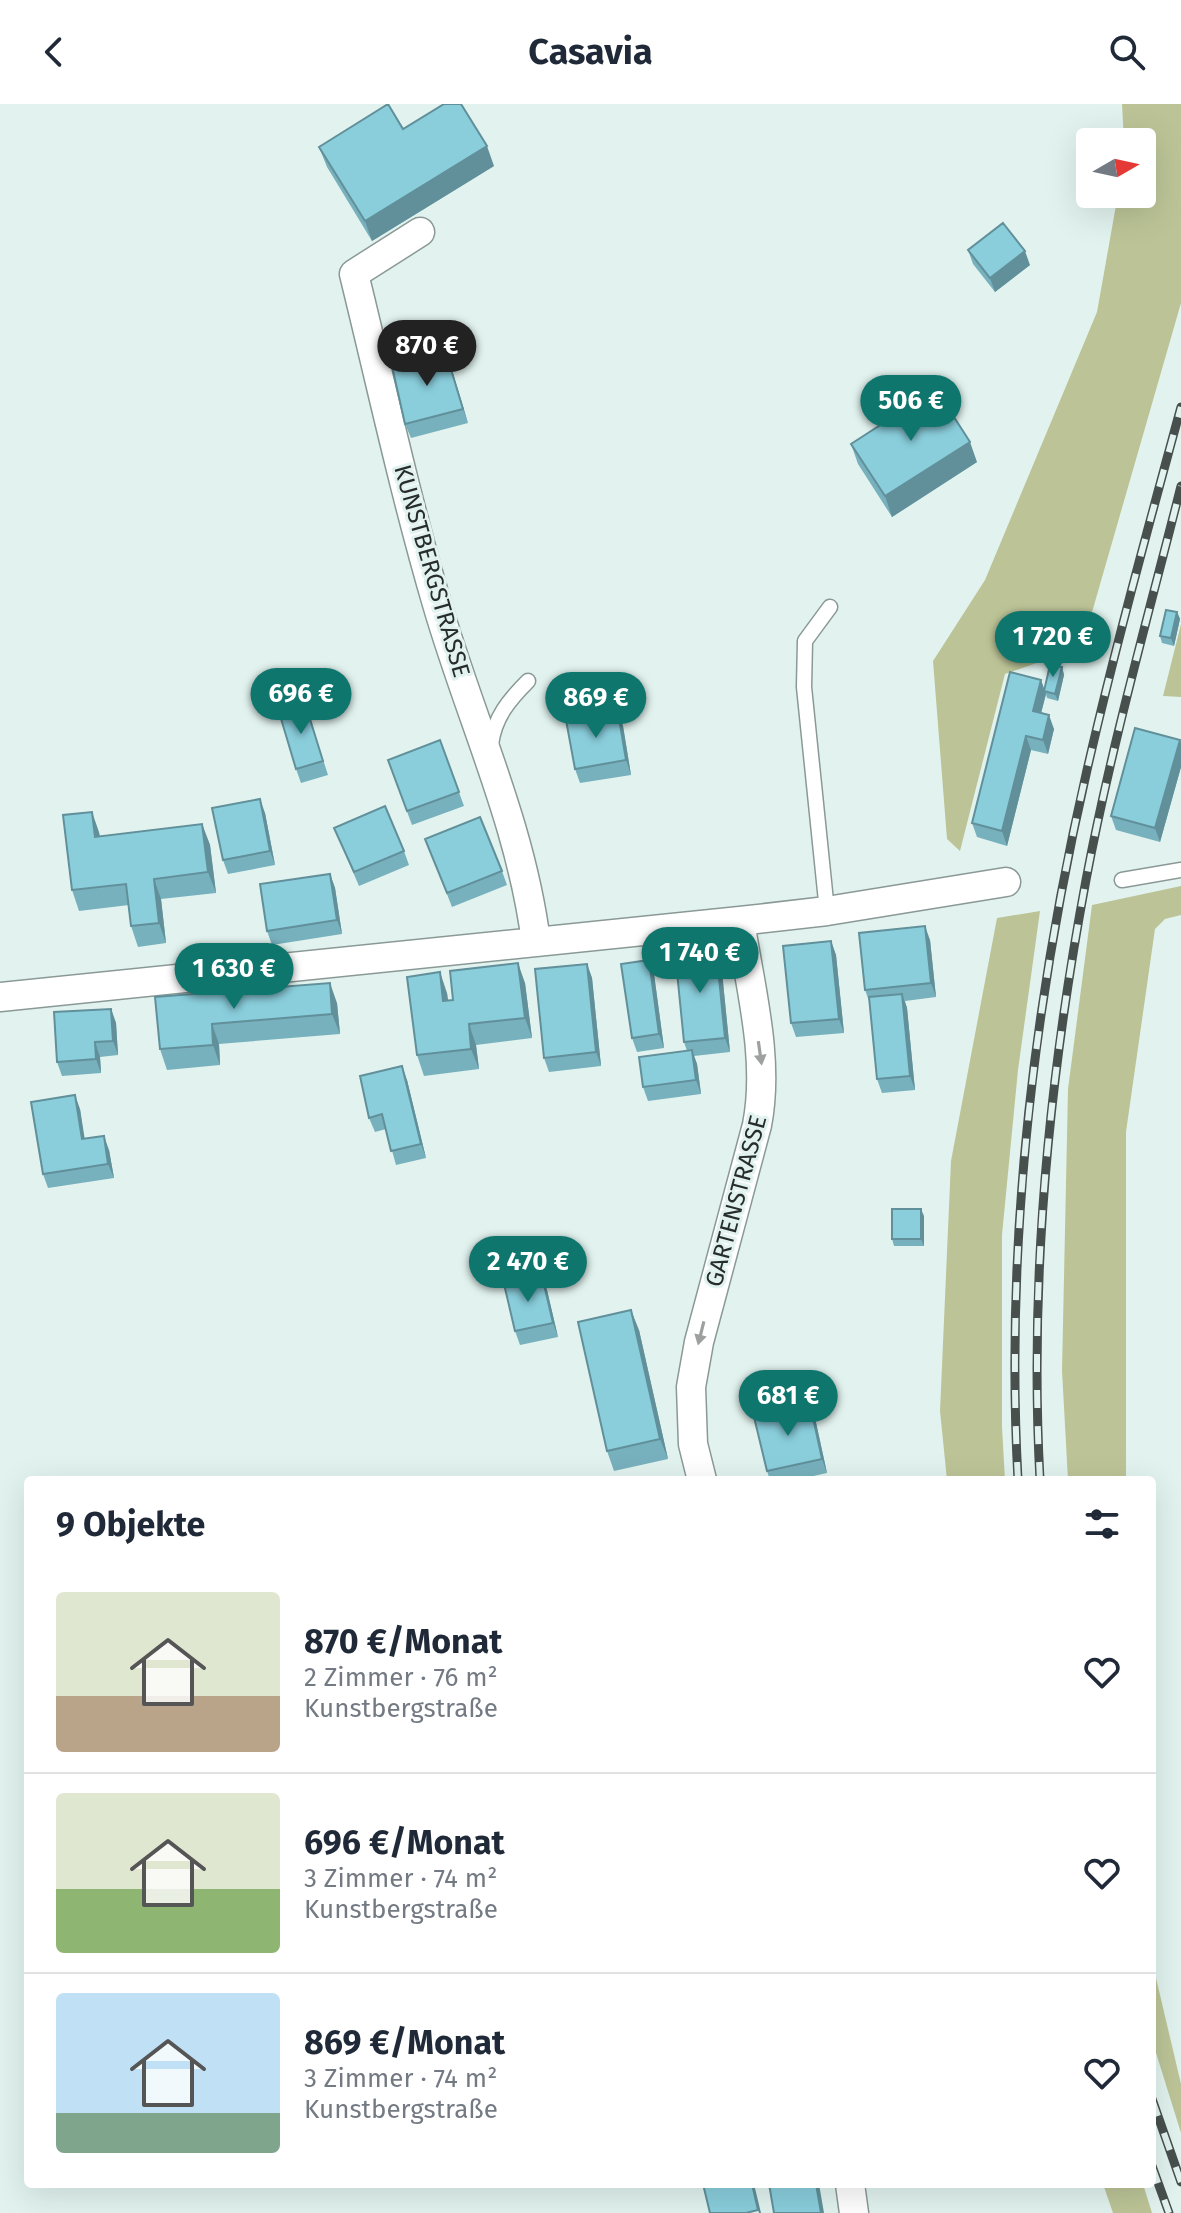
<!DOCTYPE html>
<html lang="de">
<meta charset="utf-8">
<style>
:root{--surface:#fff;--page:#f6f6f7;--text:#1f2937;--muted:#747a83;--line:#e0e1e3;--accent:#0f766e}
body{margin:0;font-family:"Fira Sans",sans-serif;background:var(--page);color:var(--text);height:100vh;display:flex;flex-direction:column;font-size:30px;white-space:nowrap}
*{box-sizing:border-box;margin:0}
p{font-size:26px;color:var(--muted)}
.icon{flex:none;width:44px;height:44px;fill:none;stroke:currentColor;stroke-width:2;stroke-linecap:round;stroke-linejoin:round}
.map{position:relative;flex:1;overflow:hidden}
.panel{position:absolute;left:24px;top:1372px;width:1132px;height:712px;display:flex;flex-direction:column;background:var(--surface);border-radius:8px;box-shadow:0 8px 32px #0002}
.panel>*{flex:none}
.needle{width:52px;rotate:81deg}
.buttons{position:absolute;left:1076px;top:24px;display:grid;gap:16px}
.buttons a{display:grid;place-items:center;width:80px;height:80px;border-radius:8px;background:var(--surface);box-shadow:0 8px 32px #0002;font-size:40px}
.price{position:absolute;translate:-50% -68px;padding:0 18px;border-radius:28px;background:var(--accent);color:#fff;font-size:26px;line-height:52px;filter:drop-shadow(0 2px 4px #0008)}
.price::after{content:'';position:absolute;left:50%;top:48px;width:24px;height:18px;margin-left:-12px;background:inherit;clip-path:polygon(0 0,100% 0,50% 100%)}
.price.active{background:#222;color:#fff}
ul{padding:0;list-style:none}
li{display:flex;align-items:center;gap:24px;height:200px;padding:0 32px}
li+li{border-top:2px solid var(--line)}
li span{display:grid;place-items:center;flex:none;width:224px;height:160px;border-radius:8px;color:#555}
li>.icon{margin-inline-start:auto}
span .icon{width:96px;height:96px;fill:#fffc;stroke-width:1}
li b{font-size:34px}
h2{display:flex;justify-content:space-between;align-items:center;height:96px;padding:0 32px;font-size:34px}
header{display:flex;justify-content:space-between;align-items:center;height:104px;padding:0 32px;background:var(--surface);font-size:36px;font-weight:700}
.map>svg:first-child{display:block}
.green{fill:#bcc497}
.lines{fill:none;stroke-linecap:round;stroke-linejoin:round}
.service-casing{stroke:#8a9996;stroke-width:17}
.minor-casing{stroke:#8a9996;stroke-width:31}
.service{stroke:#fff;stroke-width:14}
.minor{stroke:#fff;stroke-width:28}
.rail-casing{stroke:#48504e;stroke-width:9}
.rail{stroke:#e2f3ef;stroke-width:6;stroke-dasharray:18;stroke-linecap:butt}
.wall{fill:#77b1bd}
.shaded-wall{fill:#61909a}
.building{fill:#8acedc;stroke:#61909a;stroke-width:2}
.oneway{fill:#9ea0a0}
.labels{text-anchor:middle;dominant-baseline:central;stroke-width:6;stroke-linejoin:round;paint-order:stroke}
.street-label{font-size:24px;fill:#272d2c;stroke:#e2f3ef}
</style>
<header><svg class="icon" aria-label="back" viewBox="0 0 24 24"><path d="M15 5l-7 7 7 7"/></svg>Casavia<svg class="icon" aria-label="search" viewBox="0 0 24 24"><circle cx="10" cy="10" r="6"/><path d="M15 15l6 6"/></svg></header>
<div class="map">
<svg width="1181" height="2109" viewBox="0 0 1181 2109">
<rect width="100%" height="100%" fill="#e2f3ef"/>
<path class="green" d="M1122 0H1181V199L1082 543 1005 570 960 747 947 735 933 557 985 476 1097 208 1118 90H1142V38H1124Z
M1181 520V593L1163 592Z
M1181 782V811L1165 815 1155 825 1126 1028V1376H1068L1062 1267 1068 985 1092 801Z
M1040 807 1018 966 1002 1131V1323L1005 1376H947L940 1307 951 1057 997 814Z
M1152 1857 1181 1980V2029L1152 1936Z
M1103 2080H1143L1152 2109H1113Z"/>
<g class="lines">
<g class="service-casing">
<path id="service" d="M491 641C494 614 509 596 528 577
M1122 776 1181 766
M827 807 804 583 805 537 830 503"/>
</g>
<g class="minor-casing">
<path id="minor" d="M420 128 354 170C381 280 405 391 437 500 470 614 521 719 536 838
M0 893 740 817 827 807 1006 778
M702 1376 693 1340 691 1283 699 1238 757 1021C770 955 750 883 740 817
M850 2080 854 2109"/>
</g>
<use href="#service" class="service"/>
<use href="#minor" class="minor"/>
<g class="rail-casing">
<path id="rail" d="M1018 1376C1005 1139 1034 897 1087 666 1115 544 1148 424 1181 303
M1040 1376C1029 1175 1049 973 1086 776 1111 643 1148 513 1181 382
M1152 1995 1181 2078
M1152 2062 1169 2109"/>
</g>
<use href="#rail" class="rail"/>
</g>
<path class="wall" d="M403 25 494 62 372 137 327 63 319 43Z
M968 146 1030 161 995 188 973 160Z
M451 263 468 319 411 334 405 320Z
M851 340 977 358 892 413 858 360Z
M1177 508 1180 515 1174 542 1162 539 1160 532Z
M1062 563 1064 571 1058 597 1047 594 1046 590 1041 609 1054 625 1048 650 1031 646 1007 742 977 733 972 719 1041 576 1044 586Z
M305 599 328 671 301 679 296 665Z
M618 608 623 622 631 671 580 679 575 665Z
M440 636 464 702 412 721 388 656Z
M1180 636 1181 639V663L1160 738 1116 726 1111 712Z
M265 709 275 761 228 770 223 756Z
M202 720 210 741 216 789 161 795 166 839 138 843 131 822 129 801 79 807 72 786 99 728 100 733Z
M334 724 404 747 409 761 359 782Z
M431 749 502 767 507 781 452 803Z
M330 770 335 784 342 830 272 841 267 827Z
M930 836 936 893 905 897 907 904 915 986 882 989 877 975 869 897 865 886Z
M831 837 836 851 844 929 796 933 791 919Z
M716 844 721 858 730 948 694 952 697 960 701 990 648 997 643 983 687 947 684 938Z
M649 856 654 870 664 944 637 948 632 934Z
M587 860 592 874 601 962 549 968 544 954Z
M525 879 532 934 476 941 479 965 424 972 417 951 447 889 448 897Z
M155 893 337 899 340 930 219 940 220 961 167 966 160 945Z
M111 905 116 919 118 951 100 953 101 969 62 972 57 958Z
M407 976 426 1054 396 1061 386 1025 375 1028 369 1014Z
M80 1005 84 1035 109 1046 114 1074 48 1084 43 1070Z
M924 1112V1142H894L892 1135Z
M542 1172 547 1186 558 1233 520 1241 515 1227Z
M639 1226 668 1355 614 1367 607 1347Z
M810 1300 815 1314 827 1369 795 1376H770L767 1367Z"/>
<path class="shaded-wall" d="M487 42 494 62 372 137 365 117Z
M1025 147 1030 161 995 188 990 174Z
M446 249 451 263 468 319 463 305Z
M970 338 977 358 892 413 885 392Z
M1177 508 1180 515 1174 542 1171 534Z
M1062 563 1064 571 1058 597 1055 590Z
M1041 576 1046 590 1038 621 1033 607Z
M618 608 623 622 631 671 626 656Z
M1049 611 1054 625 1048 650 1043 636Z
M1026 632 1031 646 1007 742 1002 727Z
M1180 636 1181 639V663L1160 738 1155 724Z
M260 695 265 709 275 761 270 747Z
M92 708 99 728 102 754 95 733Z
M202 720 210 741 216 789 208 768Z
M330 770 335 784 342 830 337 816Z
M154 775 161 795 166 839 159 819Z
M925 822 930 836 936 893 931 879Z
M831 837 836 851 844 929 839 915Z
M716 844 721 858 730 948 725 934Z
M649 856 654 870 664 944 659 930Z
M518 859 525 879 532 934 525 914Z
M587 860 592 874 601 962 596 948Z
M440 868 447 889 451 918 443 897Z
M330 879 337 899 340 930 332 910Z
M902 890 907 904 915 986 910 972Z
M111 905 116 919 118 951 113 937Z
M212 920 219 940 220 961 213 941Z
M469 920 476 941 479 965 471 945Z
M95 938 100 953 101 969 96 955Z
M692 946 697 960 701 990 696 976Z
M402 962 407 976 426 1054 421 1040Z
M75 991 80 1005 87 1049 82 1035Z
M104 1032 109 1046 114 1074 108 1060Z
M921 1105 924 1112V1142L921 1135Z
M542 1172 547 1186 558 1233 553 1219Z
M631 1206 639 1226 668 1355 660 1335Z
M810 1300 815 1314 827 1369 822 1355Z
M752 2080H754L761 2109H759L758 2106Z
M816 2080H819L824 2109H821Z"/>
<path class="building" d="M388 0 403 25 444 0H461L487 42 365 117 319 43Z
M1003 119 1025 147 990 174 968 146Z
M446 249 463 305 405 320 392 262Z
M936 285 970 338 885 392 851 340Z
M1166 506 1177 508 1171 534 1160 532Z
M1050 561 1062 563 1055 590 1044 587Z
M1010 568 1041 576 1033 607 1049 611 1043 636 1026 632 1002 727 972 719Z
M305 599 323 657 296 665 279 608Z
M618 608 626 656 575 665 566 616Z
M1135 624 1180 636 1155 724 1111 712Z
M440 636 459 688 407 707 388 656Z
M260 695 270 747 223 756 212 704Z
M385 702 404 747 354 768 334 724Z
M92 708 95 733 202 720 208 768 154 775 159 819 131 822 126 780 72 786 63 711Z
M480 713 502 767 447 789 425 735Z
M330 770 337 816 267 827 260 780Z
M925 822 931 879 865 886 859 829Z
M831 837 839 915 791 919 783 842Z
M716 844 725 934 684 938 675 848Z
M649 856 659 930 632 934 621 860Z
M518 859 525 914 469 920 471 945 417 951 407 873 440 868 443 897 453 896 450 867Z
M587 860 596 948 544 954 535 865Z
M330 879 332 910 212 920 213 941 160 945 155 893Z
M902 890 910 972 877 975 869 893Z
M111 905 113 937 95 938 96 955 57 958 54 908Z
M692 946 696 976 643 983 639 953Z
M402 962 421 1040 391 1047 382 1010 369 1014 360 972Z
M75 991 82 1035 104 1032 108 1060 43 1070 31 998Z
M892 1105H921V1135H892Z
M542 1172 553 1219 515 1227 504 1180Z
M631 1206 660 1335 607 1347 578 1218Z
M810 1300 822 1355 767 1367 754 1313Z
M703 2080H752L758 2106 746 2109H710Z
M769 2080H816L821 2109H774Z"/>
<defs><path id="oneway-solid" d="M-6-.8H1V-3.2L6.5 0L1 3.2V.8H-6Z" transform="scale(2)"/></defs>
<g class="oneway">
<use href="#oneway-solid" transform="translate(760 949) rotate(82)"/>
<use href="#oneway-solid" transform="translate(701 1229) rotate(104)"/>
</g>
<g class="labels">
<g class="street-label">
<text transform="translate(432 467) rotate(74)">KUNSTBERGSTRASSE</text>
<text transform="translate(736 1097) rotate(-75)">GARTENSTRASSE</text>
</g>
</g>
</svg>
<div class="buttons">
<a><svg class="needle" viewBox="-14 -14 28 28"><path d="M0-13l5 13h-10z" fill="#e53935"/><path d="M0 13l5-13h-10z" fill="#747a83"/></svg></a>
</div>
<b class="price active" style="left:427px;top:284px">870 €</b>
<b class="price" style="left:911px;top:339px">506 €</b>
<b class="price" style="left:1053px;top:575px">1 720 €</b>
<b class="price" style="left:301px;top:632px">696 €</b>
<b class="price" style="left:596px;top:636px">869 €</b>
<b class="price" style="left:700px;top:891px">1 740 €</b>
<b class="price" style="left:234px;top:907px">1 630 €</b>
<b class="price" style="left:528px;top:1200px">2 470 €</b>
<b class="price" style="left:788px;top:1334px">681 €</b>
<section class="panel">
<h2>9 Objekte<svg class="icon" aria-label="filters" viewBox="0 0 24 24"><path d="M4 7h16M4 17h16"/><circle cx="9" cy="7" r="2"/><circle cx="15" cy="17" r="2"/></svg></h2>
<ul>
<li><span style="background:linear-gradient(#dfe7d0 65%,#b9a48a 0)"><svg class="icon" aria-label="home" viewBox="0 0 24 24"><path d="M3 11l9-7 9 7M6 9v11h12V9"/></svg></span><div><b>870 €/Monat</b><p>2 Zimmer · 76 m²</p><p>Kunstbergstraße</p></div><svg class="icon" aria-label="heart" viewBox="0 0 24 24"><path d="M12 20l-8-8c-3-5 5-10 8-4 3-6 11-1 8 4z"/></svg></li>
<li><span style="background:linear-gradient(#dfe7d0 60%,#8fb573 0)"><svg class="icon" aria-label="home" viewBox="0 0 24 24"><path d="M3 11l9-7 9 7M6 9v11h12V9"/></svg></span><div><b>696 €/Monat</b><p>3 Zimmer · 74 m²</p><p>Kunstbergstraße</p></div><svg class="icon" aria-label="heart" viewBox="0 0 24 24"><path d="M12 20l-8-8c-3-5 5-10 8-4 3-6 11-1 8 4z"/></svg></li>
<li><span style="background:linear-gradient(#bfe0f5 75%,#7fa58c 0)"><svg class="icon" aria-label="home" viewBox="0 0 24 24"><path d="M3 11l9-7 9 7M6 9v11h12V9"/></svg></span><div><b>869 €/Monat</b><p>3 Zimmer · 74 m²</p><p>Kunstbergstraße</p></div><svg class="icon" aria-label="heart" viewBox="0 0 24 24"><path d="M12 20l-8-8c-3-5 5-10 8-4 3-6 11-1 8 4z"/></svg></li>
</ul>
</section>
</div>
